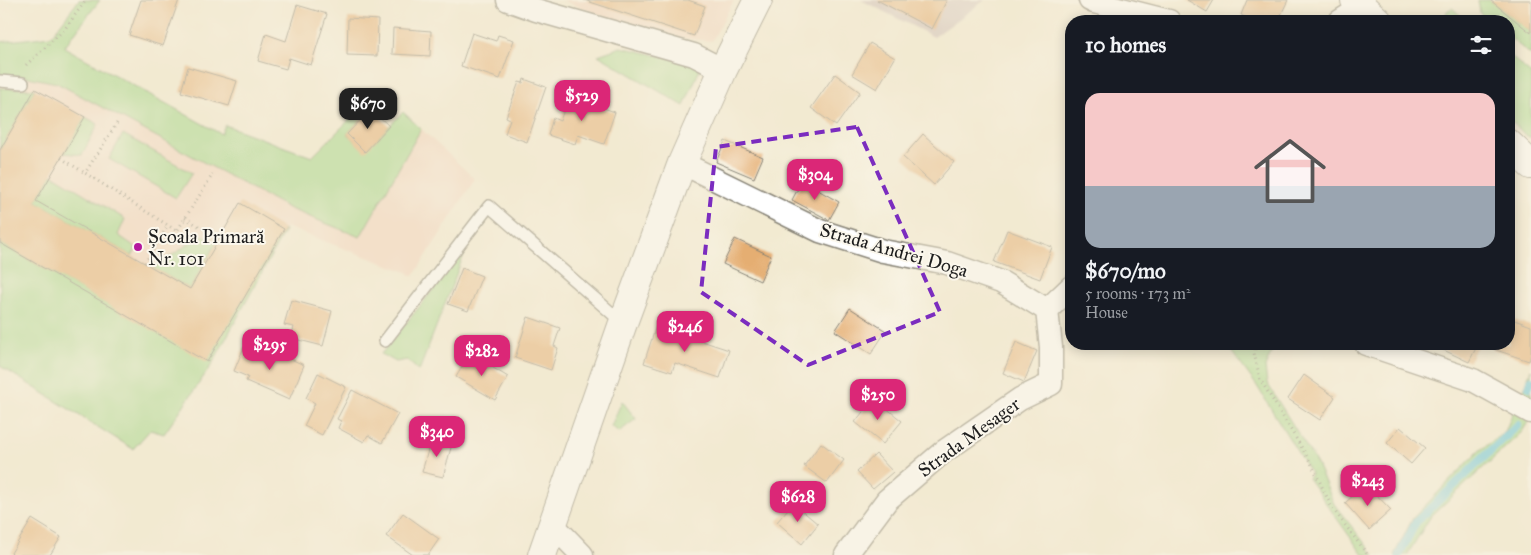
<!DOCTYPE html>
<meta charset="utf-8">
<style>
:root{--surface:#171b24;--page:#242831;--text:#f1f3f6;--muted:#9ea1a6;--line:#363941;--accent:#db2777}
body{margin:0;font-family:"IM FELL Great Primer",serif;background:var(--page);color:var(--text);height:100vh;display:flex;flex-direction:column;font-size:19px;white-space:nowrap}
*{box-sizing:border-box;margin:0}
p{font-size:16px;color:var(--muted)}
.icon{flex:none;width:28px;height:28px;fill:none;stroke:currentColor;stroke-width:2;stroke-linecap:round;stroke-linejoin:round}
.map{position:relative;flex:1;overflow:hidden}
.side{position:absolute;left:1065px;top:15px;width:450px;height:335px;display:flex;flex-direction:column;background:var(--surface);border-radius:20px;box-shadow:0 2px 12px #0003}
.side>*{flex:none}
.price{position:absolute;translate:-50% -42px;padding:0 11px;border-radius:10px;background:var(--accent);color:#fff;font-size:16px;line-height:32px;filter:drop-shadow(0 1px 2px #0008)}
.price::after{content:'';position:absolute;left:50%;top:30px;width:15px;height:11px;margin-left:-8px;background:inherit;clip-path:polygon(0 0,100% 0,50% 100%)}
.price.active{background:#222;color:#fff}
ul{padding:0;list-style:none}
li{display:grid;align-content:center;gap:10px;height:265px;padding:0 20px}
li+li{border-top:1px solid var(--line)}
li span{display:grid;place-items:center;height:155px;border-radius:15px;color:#555}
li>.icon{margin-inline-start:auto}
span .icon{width:90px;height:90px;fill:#fffc;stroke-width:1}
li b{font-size:21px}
h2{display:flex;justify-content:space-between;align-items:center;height:60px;padding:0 20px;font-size:21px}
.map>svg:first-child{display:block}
.built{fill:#f3d4bf}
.industrial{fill:#cfc0bb}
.green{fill:#a0d788;stroke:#5e7a52}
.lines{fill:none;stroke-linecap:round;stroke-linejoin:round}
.stream{stroke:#61c5de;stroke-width:8}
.building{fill:#e5ae72}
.service-casing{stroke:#878376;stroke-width:14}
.minor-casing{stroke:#878376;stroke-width:25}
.secondary-casing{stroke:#878376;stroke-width:30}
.path{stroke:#878376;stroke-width:3;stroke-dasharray:1 4;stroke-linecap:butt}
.service{stroke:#fff;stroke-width:11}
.minor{stroke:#fff;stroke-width:22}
.secondary{stroke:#fff;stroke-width:28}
.marked{fill:none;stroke:#7b2cbf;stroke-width:4;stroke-dasharray:10 6;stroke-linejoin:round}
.poi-dot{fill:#b5179e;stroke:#fbf7ec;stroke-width:2}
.labels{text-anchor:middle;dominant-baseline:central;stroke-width:4;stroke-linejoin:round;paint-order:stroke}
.poi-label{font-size:19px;fill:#1c1c1c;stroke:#fbf7ec;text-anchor:start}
.street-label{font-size:19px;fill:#1c1c1c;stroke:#fbf7ec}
</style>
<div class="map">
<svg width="1531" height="555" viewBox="0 0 1531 555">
<rect width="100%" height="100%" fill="#fbf7ec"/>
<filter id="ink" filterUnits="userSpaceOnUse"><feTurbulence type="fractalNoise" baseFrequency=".02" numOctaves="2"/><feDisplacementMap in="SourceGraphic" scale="10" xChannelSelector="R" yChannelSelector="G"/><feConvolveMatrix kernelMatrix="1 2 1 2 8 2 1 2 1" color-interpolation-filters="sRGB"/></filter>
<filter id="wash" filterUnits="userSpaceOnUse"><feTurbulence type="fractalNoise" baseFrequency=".0096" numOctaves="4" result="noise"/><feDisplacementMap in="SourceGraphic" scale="20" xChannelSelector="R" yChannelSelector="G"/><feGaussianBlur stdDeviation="1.12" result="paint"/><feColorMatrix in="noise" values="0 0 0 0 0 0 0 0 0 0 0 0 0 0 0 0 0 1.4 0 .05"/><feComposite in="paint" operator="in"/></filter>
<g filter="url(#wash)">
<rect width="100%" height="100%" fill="#f2ead1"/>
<path class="built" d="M562 0H734L712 41 680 38 607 18Z
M56 42 221 134 225 125 311 157 365 104 389 126 403 112 475 179 413 277 407 272 286 227 211 366 164 434 150 430 133 449 0 366V88H18Z"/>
<path class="industrial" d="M861 0H985L934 37Z"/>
<path class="green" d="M79 0H100L64 47 221 134 225 125 312 157 365 104 371 109 347 134 365 151 403 112 421 129 360 237 290 209 57 83 28 77 0 74V42L51 36Z
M1478 0H1490L1531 33V55L1509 37V21H1490L1480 13Z
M1452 8 1467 21H1444L1447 11Z
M621 47 691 63 700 69 684 106 598 55Z
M1509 55 1531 74V138L1524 134 1509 118Z
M0 88 35 89 0 150Z
M85 117 98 124 82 155 64 153Z
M123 134 192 173 176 198 109 159Z
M52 174 125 219 118 235 137 248 132 256 36 201Z
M284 229 285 230 211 366 164 434 150 430 133 449 0 366V243L207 361Z
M202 235 217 242 190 289 153 268Z
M466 249 419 371 407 360 396 362 381 354Z
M1226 344H1275L1265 367 1267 383 1317 464 1334 504 1374 555H1363L1308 478 1311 474 1257 386Z
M1531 369V403L1521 398Z
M622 401 636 419 619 432 611 426Z
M1514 409 1530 419 1522 432 1431 516 1407 555H1394L1413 518 1480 450 1505 432Z"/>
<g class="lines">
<path class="stream" d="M1529 387 1531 380
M1399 555 1416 522 1518 425"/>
</g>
<g id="blocks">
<path class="building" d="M141 0H179L163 46 129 35Z
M584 0H688L705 6 694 36Z
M877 0H947L932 29Z
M1187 0H1214L1207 12Z
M1247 0H1288L1278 21H1255L1241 15Z
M1490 0H1531V33Z
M297 5 327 14 311 65 289 58 286 69 258 61 266 34 286 41Z
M348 18 378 20 377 56 347 55Z
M393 28 431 31 430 56 392 54Z
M472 33 496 41 498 35 514 40 500 79 461 66Z
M870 43 895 58 877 89 852 74Z
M188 67 237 81 229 106 181 92Z
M835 74 860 92 836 126 811 108Z
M524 79 546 87 527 142 505 134 510 119 506 117 519 82 523 83Z
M35 89 85 117 36 201 190 289 240 203 284 229 207 362 0 243V150Z
M569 96 615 112 604 144 578 135 575 144 548 135 553 118 560 121Z
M371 109 389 126 365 152 347 134Z
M923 134 954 162 934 185 903 157Z
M725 141 763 157 754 178 716 162Z
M802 181 839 202 829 220 792 200Z
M1007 230 1052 247 1040 279 994 262Z
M735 239 771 256 760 281 723 264Z
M462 268 482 276 468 311 448 304Z
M291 300 332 311 323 346 291 338 294 327 284 325Z
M850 308 886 331 871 354 835 331Z
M528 317 560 328 554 346 558 348 551 370 515 358Z
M1509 318 1531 326V354L1529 361 1493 349 1495 344H1509Z
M656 326 729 350 720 378 675 363 672 372 644 363Z
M1016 342 1037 351 1024 382 1003 373Z
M1434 344H1478L1469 362 1433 345Z
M262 346 304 365 289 400 246 381 248 377 234 371 244 347 259 353Z
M470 354 508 377 495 400 456 377Z
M318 373 346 387 322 435 304 426 315 403 306 398Z
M1304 375 1335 397 1320 420 1288 399Z
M352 390 398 414 382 443 368 435 364 442 338 428 341 421 337 419Z
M874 398 902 421 883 444 855 422Z
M1400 427 1425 448 1411 464 1387 443Z
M431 439 452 444 443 477 422 472Z
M821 443 844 460 827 483 804 466Z
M876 454 893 472 873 489 857 472Z
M1366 484 1391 510 1369 530 1345 503Z
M793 503 818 524 802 544 777 522Z
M403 513 439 539 428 555H413L386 536Z
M32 519 61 537 50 555H13L11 553Z"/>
</g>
</g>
<g filter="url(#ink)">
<use href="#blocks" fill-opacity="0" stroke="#878376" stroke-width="1"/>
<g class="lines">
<g class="service-casing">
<path id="service" d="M0 81 23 83
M385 341 489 206 623 323"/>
</g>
<g class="minor-casing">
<path id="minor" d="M508 0 536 10 694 55 723 70
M1090 0 1094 2 1169 21
M1340 21 1362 7
M682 163 820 231 883 251 947 263 1001 282 1047 310
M1047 310 1071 287
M1366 344 1473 380 1531 412
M553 525 582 555
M846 555 887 500 943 452 1020 399 1051 384V347L1047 310"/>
</g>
<g class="secondary-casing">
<path id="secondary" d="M1355 0 1378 21
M1509 144 1531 165
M542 555 623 323 682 163 723 70 758 0"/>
</g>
<path class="path" d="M26 65 64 30 86 0
M117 123 85 173 177 231 213 174
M61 158 85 173
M185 218 219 238
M145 263 168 225
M1256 344 1254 353 1260 379 1311 463 1332 508 1368 555"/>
<use href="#service" class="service"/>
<use href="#minor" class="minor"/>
<use href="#secondary" class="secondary"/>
</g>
</g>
<path d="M0 0H1531V555H0ZM857 127 940 312 808 365 701 292 716 147Z" fill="#f2ead1" fill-opacity=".55" fill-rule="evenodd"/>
<path class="marked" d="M857 127 940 312 808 365 701 292 716 147Z"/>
<circle class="poi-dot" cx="138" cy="247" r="5"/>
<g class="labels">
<g class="poi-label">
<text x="148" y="236">Școala Primară<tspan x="148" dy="22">Nr. 101</tspan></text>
</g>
<g class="street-label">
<text transform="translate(894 250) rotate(16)">Strada Andrei Doga</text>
<text transform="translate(969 437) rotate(-36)">Strada Mesager</text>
</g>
</g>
</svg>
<b class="price" style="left:582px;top:122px">$529</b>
<b class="price active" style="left:368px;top:130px">$670</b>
<b class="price" style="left:815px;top:201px">$304</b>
<b class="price" style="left:685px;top:353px">$246</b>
<b class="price" style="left:270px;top:371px">$295</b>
<b class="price" style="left:482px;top:377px">$282</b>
<b class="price" style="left:878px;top:421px">$250</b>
<b class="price" style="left:437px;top:458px">$340</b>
<b class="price" style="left:1368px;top:507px">$243</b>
<b class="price" style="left:798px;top:523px">$628</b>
<section class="side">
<h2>10 homes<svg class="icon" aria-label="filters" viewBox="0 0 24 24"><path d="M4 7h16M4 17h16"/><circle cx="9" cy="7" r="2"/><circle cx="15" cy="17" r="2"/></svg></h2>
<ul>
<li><span style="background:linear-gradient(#f6c9c9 60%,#9aa5b1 0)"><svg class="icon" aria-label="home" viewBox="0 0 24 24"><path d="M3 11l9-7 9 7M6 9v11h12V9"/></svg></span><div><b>$670/mo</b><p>5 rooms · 173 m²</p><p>House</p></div></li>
</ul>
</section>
</div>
